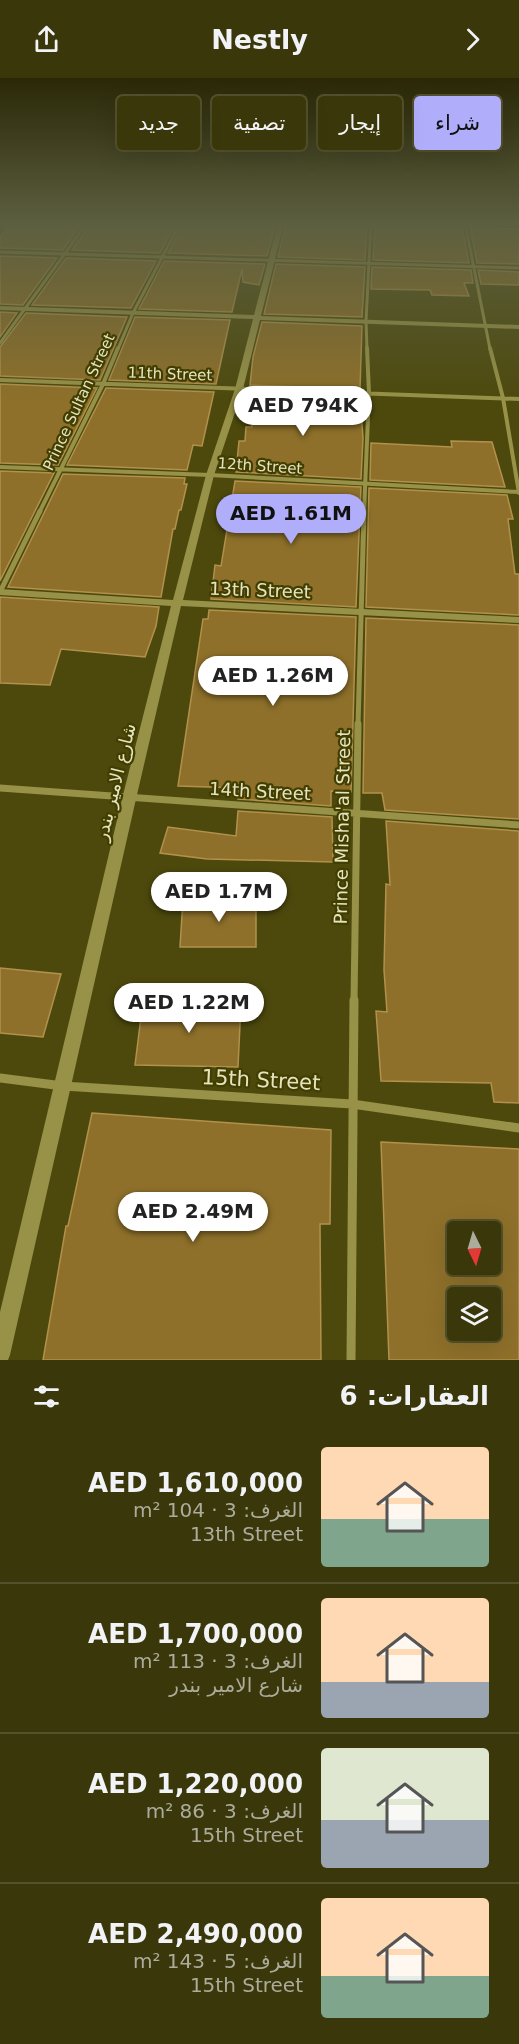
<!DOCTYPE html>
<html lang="ar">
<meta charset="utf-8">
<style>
:root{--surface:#3a370a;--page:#454218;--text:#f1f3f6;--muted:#abac9c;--line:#54512b;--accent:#b0aefa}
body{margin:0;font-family:"DejaVu Sans",Vazirmatn,sans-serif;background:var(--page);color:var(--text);direction:rtl;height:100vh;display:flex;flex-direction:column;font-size:22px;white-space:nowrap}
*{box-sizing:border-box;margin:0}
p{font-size:20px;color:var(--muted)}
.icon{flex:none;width:33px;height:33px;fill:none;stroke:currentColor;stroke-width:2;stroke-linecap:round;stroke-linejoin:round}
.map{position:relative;height:1282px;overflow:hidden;direction:ltr}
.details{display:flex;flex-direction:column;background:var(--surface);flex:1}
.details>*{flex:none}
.hud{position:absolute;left:18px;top:18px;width:483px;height:54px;direction:rtl;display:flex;gap:12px}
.needle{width:39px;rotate:175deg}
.tools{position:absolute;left:447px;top:1143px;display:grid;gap:12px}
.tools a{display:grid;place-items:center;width:54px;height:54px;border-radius:6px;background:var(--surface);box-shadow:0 6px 24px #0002,0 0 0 2px var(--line);font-size:30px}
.price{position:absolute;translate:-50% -51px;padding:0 14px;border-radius:21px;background:#fff;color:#222;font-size:20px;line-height:39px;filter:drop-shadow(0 2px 3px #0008)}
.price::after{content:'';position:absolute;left:50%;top:36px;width:18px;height:14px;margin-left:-9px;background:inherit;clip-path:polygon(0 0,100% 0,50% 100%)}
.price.active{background:var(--accent);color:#111}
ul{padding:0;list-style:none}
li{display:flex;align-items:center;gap:18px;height:150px;padding:0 30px}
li+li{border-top:2px solid var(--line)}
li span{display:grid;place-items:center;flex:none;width:168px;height:120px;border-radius:6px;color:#555}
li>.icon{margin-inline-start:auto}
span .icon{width:72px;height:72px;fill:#fffc;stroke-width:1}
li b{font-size:26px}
h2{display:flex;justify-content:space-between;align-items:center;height:72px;padding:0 30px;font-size:26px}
.chip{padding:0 21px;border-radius:6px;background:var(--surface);box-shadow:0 6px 24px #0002,0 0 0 2px var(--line);font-size:21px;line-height:54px}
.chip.active{background:var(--accent);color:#111}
header{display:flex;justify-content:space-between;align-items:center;height:78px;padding:0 30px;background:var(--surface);font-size:27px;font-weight:700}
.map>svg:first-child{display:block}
.building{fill:#8e702a;stroke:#b1914c;stroke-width:1.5;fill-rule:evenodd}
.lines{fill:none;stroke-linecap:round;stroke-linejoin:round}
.street-far4{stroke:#979248;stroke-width:3}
.street-far3{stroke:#979248;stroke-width:4}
.street-far2{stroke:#979248;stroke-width:5}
.street-far1{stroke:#979248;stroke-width:7}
.street{stroke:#979248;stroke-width:9}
.secondary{fill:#979248;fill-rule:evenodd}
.labels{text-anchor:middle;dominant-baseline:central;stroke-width:4.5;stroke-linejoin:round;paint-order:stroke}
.far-street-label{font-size:15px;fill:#e5e4bf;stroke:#423e00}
.street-label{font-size:18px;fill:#e5e4bf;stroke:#423e00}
.near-street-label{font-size:21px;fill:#e5e4bf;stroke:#423e00}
</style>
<header><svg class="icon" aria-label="forward" viewBox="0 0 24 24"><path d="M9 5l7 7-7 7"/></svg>Nestly<svg class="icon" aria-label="share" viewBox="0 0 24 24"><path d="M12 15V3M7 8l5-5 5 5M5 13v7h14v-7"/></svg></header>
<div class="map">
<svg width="519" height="1282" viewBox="0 0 519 1282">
<rect width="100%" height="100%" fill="#4d490d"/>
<path class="building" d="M11 145H82L63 172 0 170V159Z
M91 145H176L160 175 72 172Z
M184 145H276L267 178 168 175Z
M286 145 367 146 365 182 278 179Z
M411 145H437L441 149H462L469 185 373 182 375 146Z
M470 149 519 151V186L477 185Z
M0 178 57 180 23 227 0 226Z
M66 180 156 183 131 230 32 227Z
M164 183 265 186 259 207 243 204 242 191 232 234 139 231Z
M276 186 365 189 362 239 264 236Z
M372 189 471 192 473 205H464L469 218 432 217 430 212 371 211Z
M478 192 519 194V207L481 206Z
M0 234 17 235 0 259Z
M26 235 127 239 100 302 0 298V269Z
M135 239 230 242 216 306 109 302Z
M262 244 362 248 360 311 250 307 253 279Z
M0 306 97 310 58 387 0 385Z
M106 310 214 314 202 368 193 367 187 392 67 387Z
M250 315 360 319 363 360 361 401 236 394 239 363H245L246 349H252Z
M451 363 492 364 505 409 370 402 371 365 452 369Z
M0 393 54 395 0 503Z
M63 396 185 400 184 406H187L181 432H179L175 451H173L161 519 8 509Z
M235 403 361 409 356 529 211 521 215 487 221 488Z
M369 410 507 417 513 441H508L515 496H519V537L366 529Z
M0 519 159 529 156 548 145 579 61 571 50 607 0 605Z
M209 532 356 539 351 714 331 713V728L238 721 239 710 178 708 203 541H208Z
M366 540 519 547V741L385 732 382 715H363Z
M238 733 332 739 333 784 207 781 160 775 168 749 236 758Z
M386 743 519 753V1025L494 1024 491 1005 381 1003 376 933 387 934 384 892 386 806 390 807Z
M256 820V869H180L183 821Z
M0 890 61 896 43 959 0 955Z
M143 923 241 925 238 989 135 987Z
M92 1035 331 1052 330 1146H320L321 1282H43L66 1148H68Z
M381 1064 519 1071V1282H389ZM458 1154H490V1186H458ZM458 1220H490V1252H458Z"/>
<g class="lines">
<path class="street-far4" d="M441 145 519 147
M465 145 490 271
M0 174 519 190
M0 265 87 145
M118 271 133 235 180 145
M367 271 366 243 371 145"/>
<path class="street-far3" d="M490 270 503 320 519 415
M0 302 519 321
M0 389 210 397 519 414
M39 435 103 306 118 270
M364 435 369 315 367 270"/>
<path class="street-far2" d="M0 514 40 433
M358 647 364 433"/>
<path class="street-far1" d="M0 710 519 747
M354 923 358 646"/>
<path class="street" d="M0 1000 63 1008 352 1026 519 1050
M351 1282 354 922"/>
<path class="secondary" d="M278 145H284L261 238 519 247V251L260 242 243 311 214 397 183 522 519 539V545L181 528 136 721 10 1277 8 1282H0V1234L122 721 171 528 0 517V511L173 522 206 397 235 311 253 241 0 232V228L254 237Z"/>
</g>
<linearGradient id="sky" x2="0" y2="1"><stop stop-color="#2a2807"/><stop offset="0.45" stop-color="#5c5f40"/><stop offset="1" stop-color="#5c5f40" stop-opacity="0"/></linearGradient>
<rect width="519" height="324" fill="url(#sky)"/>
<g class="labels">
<g class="far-street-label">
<text transform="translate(170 296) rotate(2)">11th Street</text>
<text transform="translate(79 324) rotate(-65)">Prince Sultan Street</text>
<text transform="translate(260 388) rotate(4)">12th Street</text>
</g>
<g class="street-label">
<text transform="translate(260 512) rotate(2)">13th Street</text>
<text transform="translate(115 704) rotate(-76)">شارع الامير بندر</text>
<text transform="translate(260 713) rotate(3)">14th Street</text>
<text transform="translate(342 749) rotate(-89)">Prince Misha'al Street</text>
</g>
<g class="near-street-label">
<text transform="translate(261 1002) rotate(3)">15th Street</text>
</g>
</g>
</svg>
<div class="tools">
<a><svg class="needle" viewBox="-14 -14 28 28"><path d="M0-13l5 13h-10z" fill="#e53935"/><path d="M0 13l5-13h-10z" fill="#abac9c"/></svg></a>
<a><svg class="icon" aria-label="layers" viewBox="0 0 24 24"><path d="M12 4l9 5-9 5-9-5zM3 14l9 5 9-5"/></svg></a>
</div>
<b class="price" style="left:303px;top:359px">AED 794K</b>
<b class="price active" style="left:291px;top:467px">AED 1.61M</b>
<b class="price" style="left:273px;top:629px">AED 1.26M</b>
<b class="price" style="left:219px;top:845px">AED 1.7M</b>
<b class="price" style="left:189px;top:956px">AED 1.22M</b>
<b class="price" style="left:193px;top:1165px">AED 2.49M</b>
<div class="hud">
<a class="chip active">شراء</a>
<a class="chip">إيجار</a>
<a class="chip">تصفية</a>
<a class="chip">جديد</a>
</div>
</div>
<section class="details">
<h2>العقارات: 6<svg class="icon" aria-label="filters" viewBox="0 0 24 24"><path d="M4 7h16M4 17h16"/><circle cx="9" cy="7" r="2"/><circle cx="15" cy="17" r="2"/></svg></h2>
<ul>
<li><span style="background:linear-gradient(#ffd9b3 60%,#7fa58c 0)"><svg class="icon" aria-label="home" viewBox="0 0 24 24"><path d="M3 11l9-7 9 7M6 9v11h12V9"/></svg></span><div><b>AED 1,610,000</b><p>الغرف: 3 · 104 m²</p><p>13th Street</p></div></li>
<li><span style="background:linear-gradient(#ffd9b3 70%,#9aa5b1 0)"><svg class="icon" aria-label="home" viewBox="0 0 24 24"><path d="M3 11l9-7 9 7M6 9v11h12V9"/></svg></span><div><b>AED 1,700,000</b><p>الغرف: 3 · 113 m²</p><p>شارع الامير بندر</p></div></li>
<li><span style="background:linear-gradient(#dfe7d0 60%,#9aa5b1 0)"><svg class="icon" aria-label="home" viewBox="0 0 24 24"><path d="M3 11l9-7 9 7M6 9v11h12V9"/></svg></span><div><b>AED 1,220,000</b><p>الغرف: 3 · 86 m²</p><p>15th Street</p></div></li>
<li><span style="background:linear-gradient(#ffd9b3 65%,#7fa58c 0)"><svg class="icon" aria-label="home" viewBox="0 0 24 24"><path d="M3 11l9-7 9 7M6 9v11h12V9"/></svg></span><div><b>AED 2,490,000</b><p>الغرف: 5 · 143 m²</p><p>15th Street</p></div></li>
</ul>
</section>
